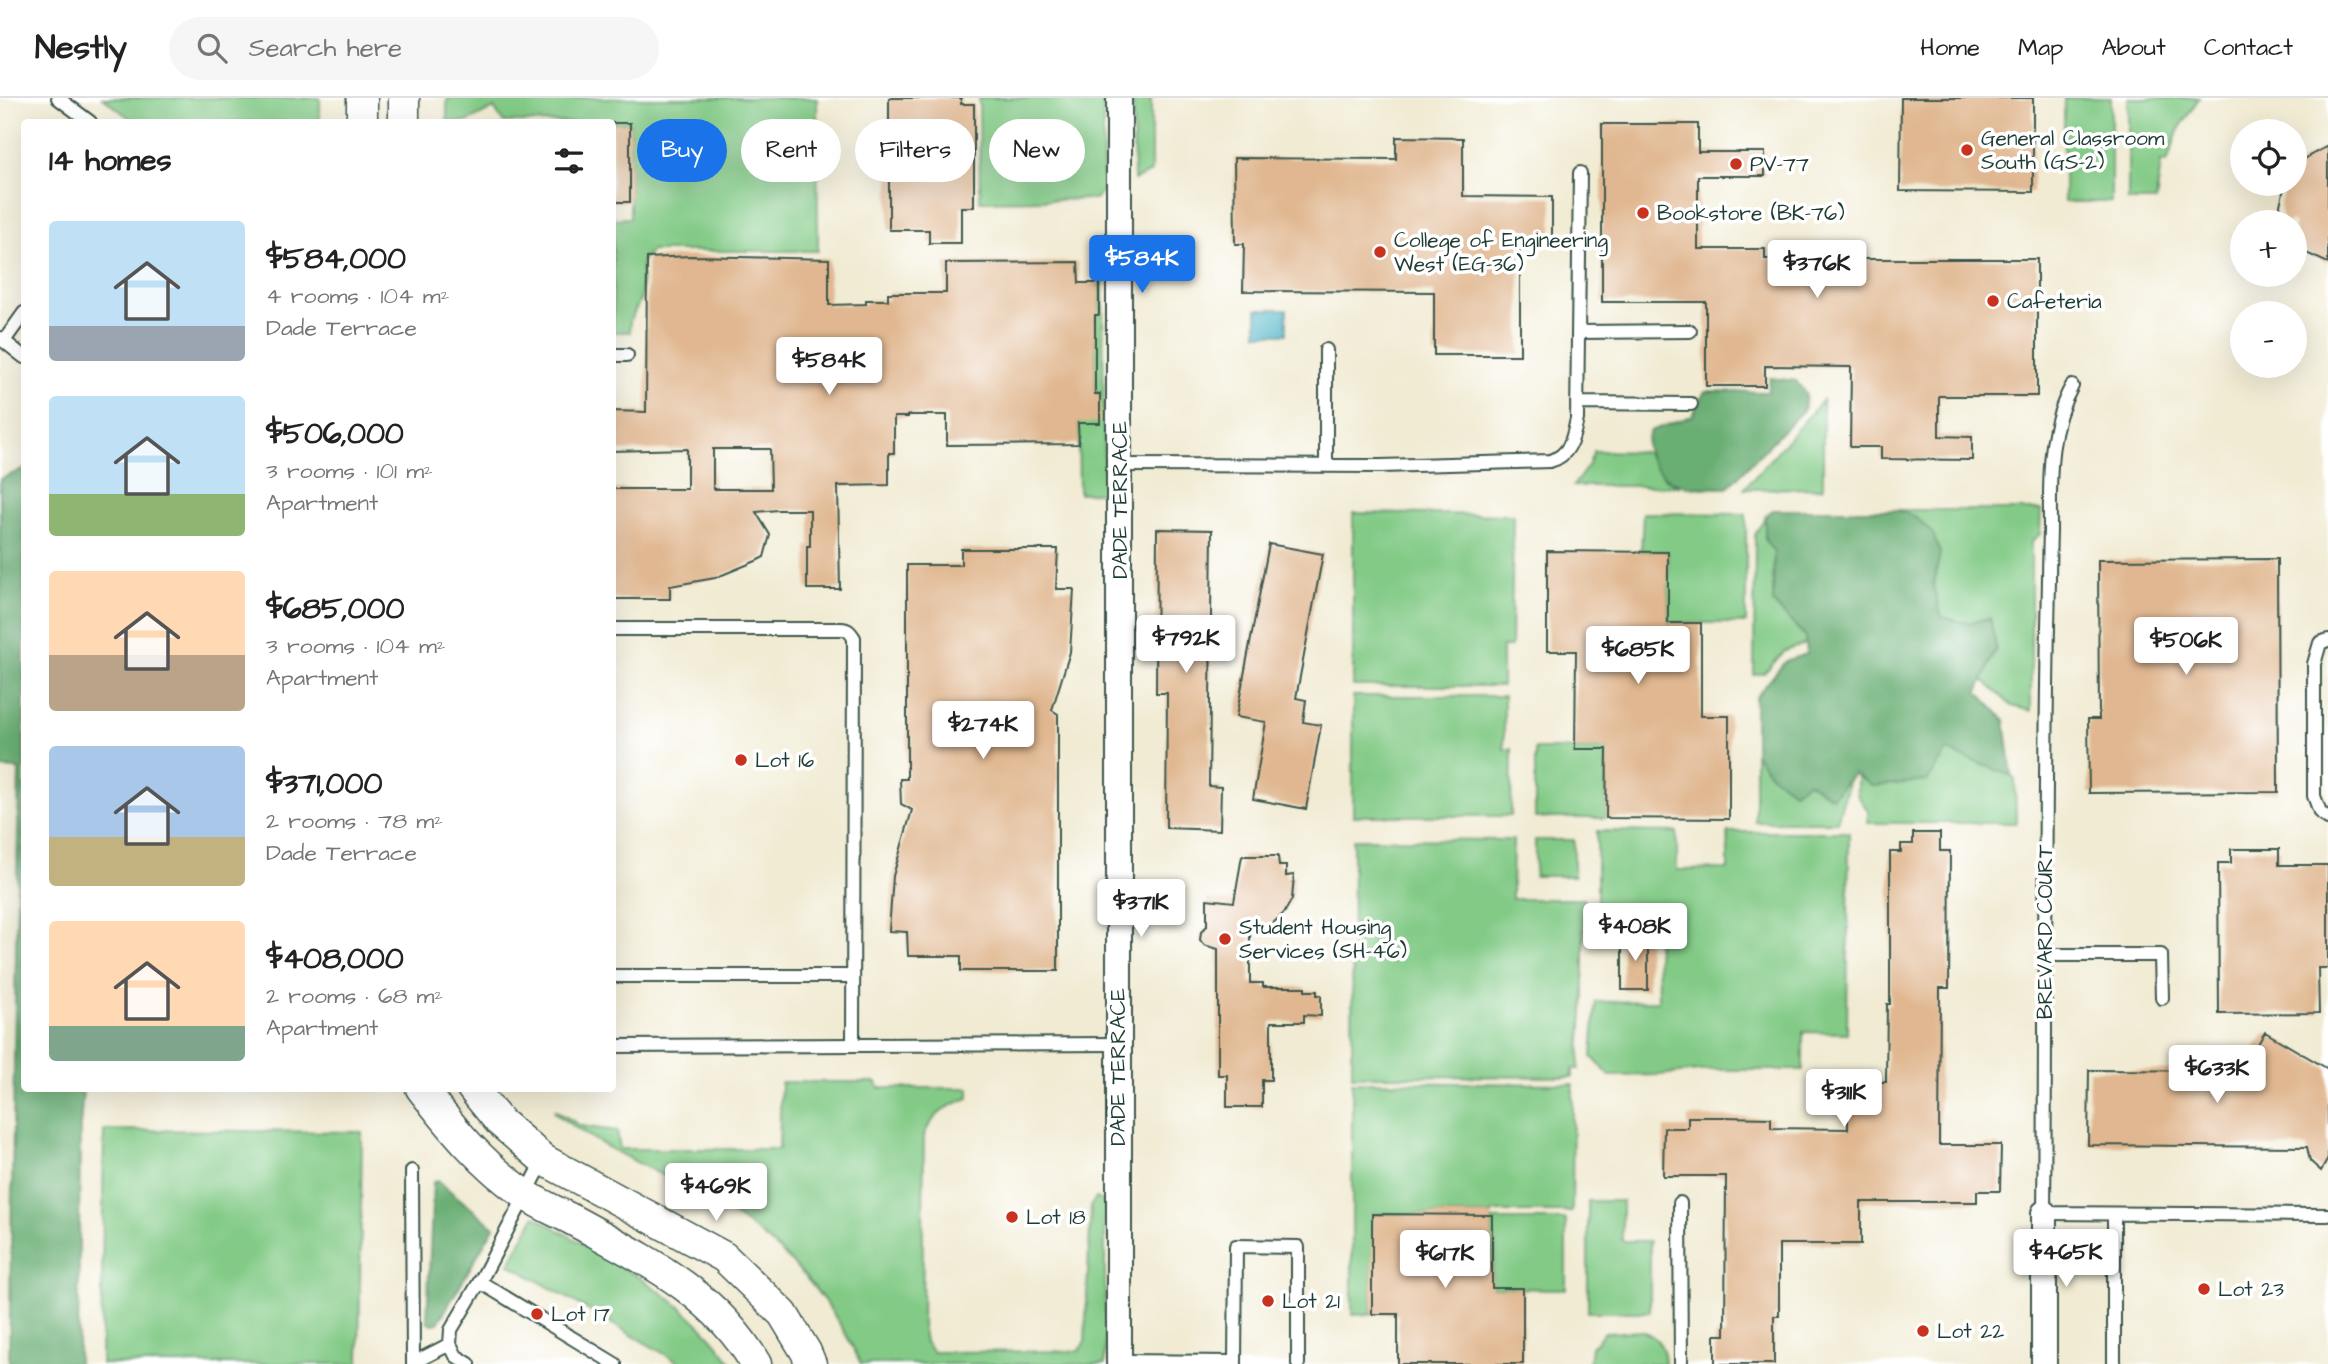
<!DOCTYPE html>
<meta charset="utf-8">
<style>
:root{--surface:#fff;--page:#f6f6f6;--text:#222;--muted:#767676;--line:#e0e0e0;--accent:#1a73e8}
body{margin:0;font-family:"Architects Daughter",sans-serif;background:var(--page);color:var(--text);height:100vh;display:flex;flex-direction:column;font-size:26px;white-space:nowrap}
*{box-sizing:border-box;margin:0}
p{font-size:23px;color:var(--muted)}
.icon{flex:none;width:38px;height:38px;fill:none;stroke:currentColor;stroke-width:2;stroke-linecap:round;stroke-linejoin:round}
.map{position:relative;flex:1;overflow:hidden}
.panel{position:absolute;left:21px;top:21px;width:595px;height:973px;display:flex;flex-direction:column;background:var(--surface);border-radius:7px;box-shadow:0 7px 28px #0002}
.panel>*{flex:none}
.banner{position:absolute;left:637px;top:21px;width:665px;height:63px;display:flex;gap:14px}
.controls{position:absolute;left:2230px;top:21px;display:grid;gap:14px}
.controls a{display:grid;place-items:center;width:77px;height:77px;border-radius:50%;background:var(--surface);box-shadow:0 7px 28px #0002;font-size:35px}
.price{position:absolute;translate:-50% -60px;padding:0 16px;border-radius:7px;background:#fff;color:#222;font-size:23px;line-height:46px;filter:drop-shadow(0 2px 4px #0008)}
.price::after{content:'';position:absolute;left:50%;top:42px;width:21px;height:16px;margin-left:-10px;background:inherit;clip-path:polygon(0 0,100% 0,50% 100%)}
.price.selected{background:var(--accent);color:#fff}
ul{padding:0;list-style:none}
li{display:flex;align-items:center;gap:21px;height:175px;padding:0 28px}
li span{display:grid;place-items:center;flex:none;width:196px;height:140px;border-radius:7px;color:#555}
li>.icon{margin-inline-start:auto}
span .icon{width:84px;height:84px;fill:#fffc;stroke-width:1}
li b{font-size:30px}
h2{display:flex;justify-content:space-between;align-items:center;height:84px;padding:0 28px;font-size:30px}
.tag{padding:0 24px;border-radius:32px;background:var(--surface);box-shadow:0 7px 28px #0002;font-size:24px;line-height:63px}
.tag.selected{background:var(--accent);color:#fff}
header{display:flex;align-items:center;gap:42px;box-sizing:border-box;height:98px;padding:0 35px;background:var(--surface);border-bottom:2px solid var(--line)}
header strong{font-size:33px}
nav{display:flex;gap:38px;margin-inline-start:auto;font-size:24px}
.search{width:490px;height:63px;background:var(--page);display:flex;align-items:center;gap:18px;box-sizing:border-box;padding:0 24px;border-radius:38px;color:var(--muted);font-size:26px}
.map>svg:first-child{display:block}
.green{fill:#82ca86;stroke:#50845d;stroke-width:2}
.forest{fill:#69ae73;stroke:#447654;stroke-width:2}
.water{fill:#46b1c5;stroke:#32777c;stroke-width:2}
.building{fill:#e0b790;fill-rule:evenodd}
.lines{fill:none;stroke-linecap:round;stroke-linejoin:round}
.service-casing{stroke:#3e574c;stroke-width:16}
.minor-casing{stroke:#3e574c;stroke-width:28}
.tertiary-casing{stroke:#3e574c;stroke-width:33}
.service{stroke:#fff;stroke-width:12}
.minor{stroke:#fff;stroke-width:24}
.tertiary{stroke:#fff;stroke-width:30}
.poi-dot{fill:#c8321e;stroke:#fff;stroke-width:2.5}
.labels{text-anchor:middle;dominant-baseline:central;stroke-width:7;stroke-linejoin:round;paint-order:stroke}
.poi-label{font-size:21px;fill:#1f3d34;stroke:#fff;text-anchor:start}
.street-label{font-size:21px;fill:#1f3d34;stroke:#fff}
</style>
<header>
<strong>Nestly</strong>
<div class="search"><svg class="icon" aria-label="search" viewBox="0 0 24 24"><circle cx="10" cy="10" r="6"/><path d="M15 15l6 6"/></svg>Search here</div>
<nav><a>Home</a><a>Map</a><a>About</a><a>Contact</a></nav>
</header>
<div class="map">
<svg width="2328" height="1266" viewBox="0 0 2328 1266">
<rect width="100%" height="100%" fill="#fff"/>
<filter id="ink" filterUnits="userSpaceOnUse"><feTurbulence type="fractalNoise" baseFrequency=".0143" numOctaves="2"/><feDisplacementMap in="SourceGraphic" scale="14" xChannelSelector="R" yChannelSelector="G"/><feConvolveMatrix kernelMatrix="1 2 1 2 8 2 1 2 1" color-interpolation-filters="sRGB"/></filter>
<filter id="wash" filterUnits="userSpaceOnUse"><feTurbulence type="fractalNoise" baseFrequency=".00686" numOctaves="4" result="noise"/><feDisplacementMap in="SourceGraphic" scale="28" xChannelSelector="R" yChannelSelector="G"/><feGaussianBlur stdDeviation="1.57" result="paint"/><feColorMatrix in="noise" values="0 0 0 0 0 0 0 0 0 0 0 0 0 0 0 0 0 1.4 0 .05"/><feComposite in="paint" operator="in"/></filter>
<g filter="url(#wash)">
<rect width="100%" height="100%" fill="#f1ebd3"/>
<path class="green" d="M103 0H320V24H135Z
M447 0H817L818 153H651L642 162 641 200 630 223V234H613V121L630 120V25L503 24 494 10 467 24H447Z
M979 0H1103V92L1095 101 980 103Z
M1133 0H1151V74L1134 82Z
M2064 0H2111V104H2064Z
M2128 0H2199L2178 33 2167 65 2161 64 2156 103H2128Z
M1099 185H1103L1104 395H1079L1078 325 1100 296H1095V217L1099 216Z
M1823 302V390L1744 391Z
M1594 353 1646 354 1665 381 1679 388H1573L1588 368Z
M1897 412H2041L2040 436 2031 444V613L2012 608 1983 582 1996 550 1990 520 1967 525 1942 520 1933 488 1940 455 1916 419Z
M1353 415 1513 417 1511 549H1502V588H1353Z
M1643 415 1746 416V525H1668V454H1641Z
M1765 419V442L1774 454 1773 505 1805 538 1806 546 1785 553 1764 575 1754 577 1755 437Z
M1353 598H1504V651H1512L1511 718H1353Z
M1535 651H1607L1606 720H1535Z
M1947 652 2012 678 2015 682 2016 725H1868V713L1857 696V678L1873 688Z
M1755 656 1771 677 1808 684 1832 699 1848 680C1848 698 1839 707 1838 724H1755Z
M1597 733 1677 734V772L1728 771V734H1849L1847 935 1803 934V972H1709L1659 977 1610 978 1592 959 1596 904 1658 903 1657 830H1597Z
M1353 741 1513 742 1512 801H1584V901L1579 971H1573V979L1352 978Z
M1535 742H1574V778H1535Z
M781 984H877L879 990H969V1000C948 1007 933 1016 924 1037L922 1226 925 1244 933 1254 1079 1253 1085 1243 1091 1107 1096 1100 1103 1103 1105 1107V1266H861C826 1190 775 1138 702 1098 653 1071 598 1049 554 1014L555 1012 581 1028 617 1033 620 1051H779Z
M1352 984 1573 986 1572 1114H1493L1492 1117 1373 1116 1372 1216 1352 1217Z
M104 1032 362 1034 359 1266H101Z
M1588 1103H1622V1143H1650V1214H1588Z
M535 1118C604 1160 687 1196 732 1266H682L509 1166Z
M1492 1122H1566V1191L1492 1190Z
M1642 1233C1658 1239 1665 1249 1665 1266H1589L1591 1249 1604 1235Z"/>
<path class="forest" d="M1770 280 1796 283 1806 296 1804 311 1727 390C1696 389 1671 394 1652 364 1646 352 1644 345 1650 333L1692 318 1705 293 1768 294Z
M24 371V990L83 991 80 1030 78 1266H9L19 671 0 670V381Z
M1773 412H1897L1916 419 1933 436 1940 455 1933 488 1942 519 1967 525 1990 520 1996 550 1978 594 2005 622 2012 678 1947 653 1927 683 1873 688 1853 676 1832 699 1808 684 1793 693 1771 677 1755 656V600L1783 566 1788 562 1807 556 1805 538 1773 505 1774 454 1765 442V419Z
M438 1083 494 1129 438 1225 432 1226 427 1223 433 1084Z"/>
<path class="water" d="M1257 211H1287V236H1257Z"/>
<g id="blocks">
<path class="building" d="M889 0H961V6H974V109H961V145H929V132H889Z
M1901 0H2033V94L1900 93Z
M612 25H630V104H612Z
M1602 26H1698V54H1765V78H1698V151H1765V161H2037V298H1939V338L1972 339V362L1881 361V349H1850L1851 269 1765 268V288H1706V204H1602Z
M1396 39 1463 40V98L1552 99V142H1520V257H1434V194L1243 193 1244 146H1235L1234 60 1396 61Z
M2328 48V165L2304 154 2294 144V124H2283L2280 107 2285 86H2294V70L2309 58Z
M691 158 829 161V207L866 206V202H888V195H946V165L1078 164 1079 185H1099V217H1095V296H1100V325H1078L1079 346 947 347V317H908V319H894V355H889V387L838 388 840 491H807V448H810V412H778L756 414 770 437 764 459 756 463 715 480 670 488V501H612V391H687V351L612 353V313L646 314 647 160ZM713 351H770L771 391H713Z
M1157 431 1212 432 1209 688 1221 689 1220 732 1166 730 1167 595H1156Z
M1269 446 1323 456 1296 600 1306 602 1303 624 1321 627 1306 711 1253 701 1266 624 1236 619Z
M961 451H1058L1056 491H1074L1070 554 1052 612 1058 616V873H961V858H908L907 834 889 833 893 778 912 712 901 706 900 681H907V467H961Z
M1547 453 1668 454V525H1701V618H1729V721L1606 720 1607 651H1575L1576 553H1547Z
M2277 461 2278 694 2089 695 2088 621H2099L2098 462Z
M1913 735H1940V753H1950L1949 890H1940L1939 1047H2001L2000 1093H1977V1104H1861V1146H1779V1218H1774V1266H1715V1237H1725L1726 1078H1663L1664 1030H1688V1019H1723L1771 1020V1030L1848 1031V984H1886L1887 906H1890V754H1901V746H1913Z
M2231 751H2279V767H2328V870H2318L2319 915 2219 916 2218 765H2231Z
M1242 758H1278L1279 768H1286V778L1294 777 1292 801 1284 815 1272 826 1250 834V885H1263V889H1305V893H1317V897H1321V918L1304 917V924H1271V982H1262V1009H1227V977H1218V851L1204 847 1200 842 1201 834 1207 828V801L1234 804Z
M1622 838H1648V892H1622Z
M2265 934 2328 971V1061L2321 1073 2310 1063 2307 1049 2088 1047 2089 972 2242 973Z
M1372 1116 1492 1117V1190H1523V1266H1398V1216H1372Z"/>
</g>
</g>
<g filter="url(#ink)">
<use href="#blocks" fill-opacity="0" stroke="#3e574c" stroke-width="2"/>
<g class="lines">
<g class="service-casing">
<path id="service" d="M58 0 90 24
M1579 234 1690 233
M0 240 24 259
M4 243 24 215
M1326 252V368
M612 257H627
M2072 288C2047 332 2050 384 2050 433 2049 464 2049 496 2048 528 2044 724 2046 919 2044 1115L2328 1117
M1577 305 1691 306
M1120 367 1381 368 1550 363C1570 358 1573 340 1577 321L1580 75
M612 531H841C848 531 850 534 854 540L853 947
M2328 542 2320 545 2314 566V698L2320 714 2328 720
M2046 857H2161L2162 900
M612 878H853
M612 948 1119 946
M412 1073 413 1266
M1680 1105 1681 1266
M2114 1116V1266
M480 1184 615 1266
M1119 1263 1235 1264
M413 1265 450 1246
M469 1266 456 1258 450 1246 451 1232 483 1178 544 1062
M1235 1266 1236 1148 1298 1149V1266"/>
</g>
<g class="minor-casing">
<path id="minor" d="M1119 0V1266
M2044 1266V1115"/>
</g>
<g class="tertiary-casing">
<path id="tertiary" d="M362 0V24
M404 0V24
M421 990C453 1031 483 1068 526 1097 539 1106 555 1113 569 1120 641 1160 713 1192 756 1266
M472 990 499 1023 544 1062 724 1159 783 1216 806 1254 811 1266"/>
</g>
<use href="#service" class="service"/>
<use href="#minor" class="minor"/>
<use href="#tertiary" class="tertiary"/>
</g>
</g>
<g class="poi-dot">
<circle cx="1967" cy="52" r="7"/>
<circle cx="1736" cy="66" r="7"/>
<circle cx="1643" cy="115" r="7"/>
<circle cx="1380" cy="154" r="7"/>
<circle cx="1993" cy="203" r="7"/>
<circle cx="741" cy="662" r="7"/>
<circle cx="1225" cy="841" r="7"/>
<circle cx="1012" cy="1119" r="7"/>
<circle cx="2204" cy="1191" r="7"/>
<circle cx="1268" cy="1203" r="7"/>
<circle cx="537" cy="1216" r="7"/>
<circle cx="1923" cy="1233" r="7"/>
</g>
<g class="labels">
<g class="poi-label">
<text x="1981" y="40">General Classroom<tspan x="1981" dy="24">South (GS-2)</tspan></text>
<text x="1750" y="66">PV-77</text>
<text x="1657" y="115">Bookstore (BK-76)</text>
<text x="1394" y="142">College of Engineering<tspan x="1394" dy="24">West (EG-36)</tspan></text>
<text x="2007" y="203">Cafeteria</text>
<text x="755" y="662">Lot 16</text>
<text x="1239" y="829">Student Housing<tspan x="1239" dy="24">Services (SH-46)</tspan></text>
<text x="1026" y="1119">Lot 18</text>
<text x="2218" y="1191">Lot 23</text>
<text x="1282" y="1203">Lot 21</text>
<text x="551" y="1216">Lot 17</text>
<text x="1937" y="1233">Lot 22</text>
</g>
<g class="street-label">
<text transform="translate(1120 402) rotate(-90)">DADE TERRACE</text>
<text transform="translate(2045 834) rotate(-90)">BREVARD COURT</text>
<text transform="translate(1118 969) rotate(-90)">DADE TERRACE</text>
</g>
</g>
</svg>
<div class="controls">
<a><svg class="icon" aria-label="locate" viewBox="0 0 24 24"><circle cx="12" cy="12" r="6"/><path d="M12 2v4M12 18v4M2 12h4M18 12h4"/></svg></a>
<a>+</a>
<a>−</a>
</div>
<b class="price selected" style="left:1142px;top:197px">$584K</b>
<b class="price" style="left:1817px;top:202px">$376K</b>
<b class="price" style="left:829px;top:299px">$584K</b>
<b class="price" style="left:1186px;top:577px">$792K</b>
<b class="price" style="left:2186px;top:579px">$506K</b>
<b class="price" style="left:1638px;top:588px">$685K</b>
<b class="price" style="left:983px;top:663px">$274K</b>
<b class="price" style="left:1141px;top:841px">$371K</b>
<b class="price" style="left:1635px;top:865px">$408K</b>
<b class="price" style="left:2217px;top:1007px">$633K</b>
<b class="price" style="left:1844px;top:1031px">$311K</b>
<b class="price" style="left:716px;top:1125px">$469K</b>
<b class="price" style="left:2066px;top:1191px">$465K</b>
<b class="price" style="left:1445px;top:1192px">$617K</b>
<div class="banner">
<a class="tag selected">Buy</a>
<a class="tag">Rent</a>
<a class="tag">Filters</a>
<a class="tag">New</a>
</div>
<section class="panel">
<h2>14 homes<svg class="icon" aria-label="filters" viewBox="0 0 24 24"><path d="M4 7h16M4 17h16"/><circle cx="9" cy="7" r="2"/><circle cx="15" cy="17" r="2"/></svg></h2>
<ul>
<li><span style="background:linear-gradient(#bfe0f5 75%,#9aa5b1 0)"><svg class="icon" aria-label="home" viewBox="0 0 24 24"><path d="M3 11l9-7 9 7M6 9v11h12V9"/></svg></span><div><b>$584,000</b><p>4 rooms · 104 m²</p><p>Dade Terrace</p></div></li>
<li><span style="background:linear-gradient(#bfe0f5 70%,#8fb573 0)"><svg class="icon" aria-label="home" viewBox="0 0 24 24"><path d="M3 11l9-7 9 7M6 9v11h12V9"/></svg></span><div><b>$506,000</b><p>3 rooms · 101 m²</p><p>Apartment</p></div></li>
<li><span style="background:linear-gradient(#ffd9b3 60%,#b9a48a 0)"><svg class="icon" aria-label="home" viewBox="0 0 24 24"><path d="M3 11l9-7 9 7M6 9v11h12V9"/></svg></span><div><b>$685,000</b><p>3 rooms · 104 m²</p><p>Apartment</p></div></li>
<li><span style="background:linear-gradient(#a9c7e8 65%,#c2b280 0)"><svg class="icon" aria-label="home" viewBox="0 0 24 24"><path d="M3 11l9-7 9 7M6 9v11h12V9"/></svg></span><div><b>$371,000</b><p>2 rooms · 78 m²</p><p>Dade Terrace</p></div></li>
<li><span style="background:linear-gradient(#ffd9b3 75%,#7fa58c 0)"><svg class="icon" aria-label="home" viewBox="0 0 24 24"><path d="M3 11l9-7 9 7M6 9v11h12V9"/></svg></span><div><b>$408,000</b><p>2 rooms · 68 m²</p><p>Apartment</p></div></li>
</ul>
</section>
</div>
